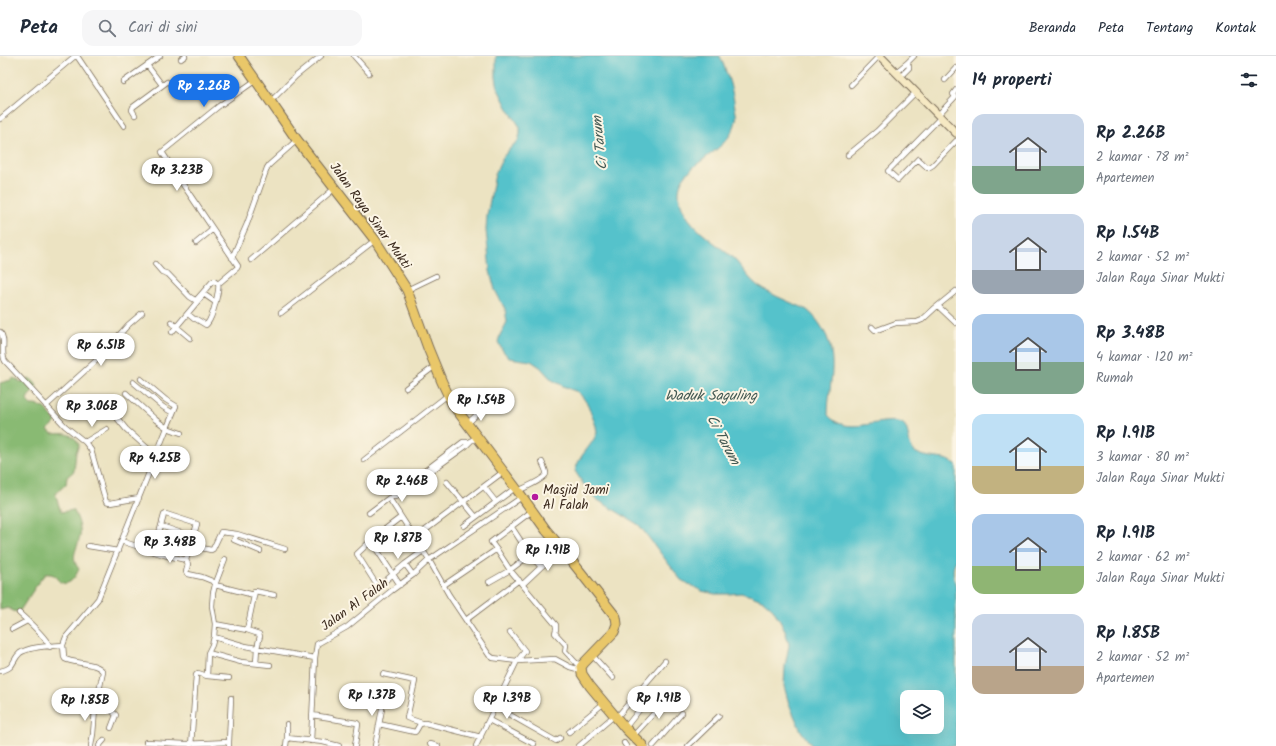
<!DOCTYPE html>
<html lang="id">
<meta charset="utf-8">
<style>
:root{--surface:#fff;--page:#f6f6f7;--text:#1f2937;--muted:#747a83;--line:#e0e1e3;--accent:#1a73e8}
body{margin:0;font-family:Kalam,sans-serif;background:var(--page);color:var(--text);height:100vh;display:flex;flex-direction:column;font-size:15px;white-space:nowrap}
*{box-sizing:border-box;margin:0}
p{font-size:13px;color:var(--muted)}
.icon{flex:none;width:22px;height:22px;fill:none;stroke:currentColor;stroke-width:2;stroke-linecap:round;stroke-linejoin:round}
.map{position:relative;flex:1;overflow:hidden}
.panel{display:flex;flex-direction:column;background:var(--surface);width:320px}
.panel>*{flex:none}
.controls{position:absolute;left:900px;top:634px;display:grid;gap:8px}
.controls a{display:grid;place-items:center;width:44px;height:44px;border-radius:8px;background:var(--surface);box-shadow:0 4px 16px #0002;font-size:20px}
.price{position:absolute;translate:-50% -34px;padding:0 9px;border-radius:14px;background:#fff;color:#222;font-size:13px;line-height:26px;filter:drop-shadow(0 1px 2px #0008)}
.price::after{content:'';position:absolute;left:50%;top:24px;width:12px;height:9px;margin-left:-6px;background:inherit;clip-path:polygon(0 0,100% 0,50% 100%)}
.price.selected{background:var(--accent);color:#fff}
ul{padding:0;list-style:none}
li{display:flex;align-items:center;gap:12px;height:100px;padding:0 16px}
li span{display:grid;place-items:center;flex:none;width:112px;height:80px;border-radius:12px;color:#555}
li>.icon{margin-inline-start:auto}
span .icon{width:48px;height:48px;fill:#fffc;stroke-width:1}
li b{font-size:17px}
h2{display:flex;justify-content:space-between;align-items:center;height:48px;padding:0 16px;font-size:17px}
header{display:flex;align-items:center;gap:24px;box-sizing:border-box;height:56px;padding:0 20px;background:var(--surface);border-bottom:1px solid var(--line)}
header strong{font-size:19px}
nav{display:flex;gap:22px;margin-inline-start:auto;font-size:14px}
.search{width:280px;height:36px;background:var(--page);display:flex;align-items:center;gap:10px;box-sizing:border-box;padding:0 14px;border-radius:12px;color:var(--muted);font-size:15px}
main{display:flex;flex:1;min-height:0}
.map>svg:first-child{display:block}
.forest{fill:#89ba73;stroke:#627248}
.water{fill:#54c2cb;stroke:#487674;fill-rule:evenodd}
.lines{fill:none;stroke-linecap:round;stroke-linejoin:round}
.street-casing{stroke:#796b57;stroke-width:6}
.secondary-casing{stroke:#796b57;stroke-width:9}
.highway-casing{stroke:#796b57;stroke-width:11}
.street{stroke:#fff;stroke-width:4.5}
.secondary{stroke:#f6e9c3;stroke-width:7}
.highway{stroke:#e9c769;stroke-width:9}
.poi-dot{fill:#b5179e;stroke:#fcf5e5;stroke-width:1.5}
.labels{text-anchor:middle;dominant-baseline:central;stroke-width:4;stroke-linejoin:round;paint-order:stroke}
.street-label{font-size:13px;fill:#3b2a1e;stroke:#fcf5e5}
.poi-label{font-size:13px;fill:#3b2a1e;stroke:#fcf5e5;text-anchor:start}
.water-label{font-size:14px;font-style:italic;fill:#425852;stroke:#fcf5e5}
</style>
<header>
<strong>Peta</strong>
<div class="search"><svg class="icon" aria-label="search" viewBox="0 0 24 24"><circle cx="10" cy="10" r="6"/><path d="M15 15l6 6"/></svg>Cari di sini</div>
<nav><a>Beranda</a><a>Peta</a><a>Tentang</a><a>Kontak</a></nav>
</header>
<main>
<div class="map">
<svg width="956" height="690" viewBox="0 0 956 690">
<rect width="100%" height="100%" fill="#fcf5e5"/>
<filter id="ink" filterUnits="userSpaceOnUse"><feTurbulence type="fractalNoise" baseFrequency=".025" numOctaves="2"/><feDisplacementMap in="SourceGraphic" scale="8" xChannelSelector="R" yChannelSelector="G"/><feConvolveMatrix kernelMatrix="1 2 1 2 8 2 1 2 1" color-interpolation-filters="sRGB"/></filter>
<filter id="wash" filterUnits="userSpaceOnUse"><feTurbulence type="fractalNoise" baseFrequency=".012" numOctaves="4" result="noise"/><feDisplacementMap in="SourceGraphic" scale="16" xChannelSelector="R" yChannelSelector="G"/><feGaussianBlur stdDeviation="0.9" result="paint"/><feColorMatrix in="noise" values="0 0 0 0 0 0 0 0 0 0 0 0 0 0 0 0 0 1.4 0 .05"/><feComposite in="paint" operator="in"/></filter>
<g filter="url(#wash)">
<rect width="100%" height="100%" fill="#ece3c2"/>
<path class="forest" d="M14 322 21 326 29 322C33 324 36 327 37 331L28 341 27 345 31 349C45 348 48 356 56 366L48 374 53 378C65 377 74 377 79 389L76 396 74 415 67 421 66 428 55 438 61 456 73 454C77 459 82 474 80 480 78 492 69 501 79 513 77 517 73 526 67 527 65 528 63 527 60 526 57 520 53 517 45 518L40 524 19 556 12 555V554L8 552 0 554V327L11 324Z"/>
<path class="water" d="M496 0H720C727 17 733 34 735 52 736 56 737 61 736 64 729 105 660 108 684 155 695 177 719 188 736 205 743 213 749 223 758 230 770 238 783 243 796 249 800 250 804 252 807 254 815 260 823 272 827 281 838 309 828 332 828 359 847 381 876 362 899 366 911 368 906 386 913 394 920 402 938 401 948 404 951 405 953 407 956 408V504C951 514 954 521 956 532V690H812L801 675 789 648 784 630 785 610 789 589 785 574 773 553 764 545 752 540 741 537 728 538H715L702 535 681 524 639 469 596 443 588 435 575 415C580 397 590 393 597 377L596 370 588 349 584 343 578 336 567 332 552 324 540 311 531 305 509 302 503 295 498 286 500 279 507 266 505 253 495 234 490 215 486 174 487 160 495 118 503 101 512 90 518 85 520 78V71L507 51 498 33 496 21ZM907 641H937V671H907Z"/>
</g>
<g filter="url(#ink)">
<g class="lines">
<g class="street-casing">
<path id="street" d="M77 0 124 70
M354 0 369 17
M181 3 185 0
M147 9 162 29
M896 16 907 7
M900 21 909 12V10L907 7 914 0
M945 24 956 12
M123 26 160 0
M851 29 879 0
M271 45 296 20 321 0
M135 59 132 54 133 51 167 26
M938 59 955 41 953 38 956 34
M941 61 888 115 898 124 918 103 928 112 933 109 956 85
M0 63 75 0
M848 99 877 75 916 36
M196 187 213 173
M232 202 247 168 267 112 269 109 297 84
M251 204 335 132
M155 208 162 216 168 218 190 241 195 244 197 243 212 226 214 225 218 228C220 232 213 258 210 263 210 264 207 268 206 269L196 263H194L188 258
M218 228 237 212 238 210 184 130 162 96 219 50 256 24
M407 234 436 220
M938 250 956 267
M281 257 375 184
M171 266 190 282
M872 271 875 274H877L896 267 917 266 922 264 935 252 956 235
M0 276C7 284 0 296 5 305L65 370 85 386 91 394 106 446 110 447 139 442
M172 276 203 239H205L215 246
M133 326 163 351 173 357
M406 332 435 310
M126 337 156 364 167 372 176 350 166 344 141 323
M104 346 126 373 155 399
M46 350 99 302 128 269 142 257
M468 367 483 353
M85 386 107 373
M469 386H463L393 439V440L395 441 466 390 472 384 478 382
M364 404 448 339
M447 426 476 461
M484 431 496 446
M518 435C524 432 545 423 546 418 547 416 543 409 542 406
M369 457 389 442 429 504 449 539 489 599 493 602 517 605 555 603 570 611 581 614
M161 470 193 481
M464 470 515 432
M511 470 530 499 541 511
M159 479 188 489 211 494 213 493 221 476 237 478
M415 482 503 416
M121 485 164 499 186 504 188 508 186 516 188 518 202 521 212 525 215 529 223 531 254 539
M371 485 400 529
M88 490 118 495
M497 494 510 514 556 569V573L555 577 566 589 565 595 577 608 584 607
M154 495 164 459 166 458 197 468 186 504
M260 495 234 484 237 478 285 493
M405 508 413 519
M489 526 510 514 530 499
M523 528 541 511 563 494
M444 529 494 495 497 494 491 486 532 455
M378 531 357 498 376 480 401 461
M372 536 405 508 423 495
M19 557C28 565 46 581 50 591
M466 564 519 524
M215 568 247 574 255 535 274 539
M12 573 27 565
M247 574 259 578 260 580 257 592 256 607
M214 581 245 590 315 602
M208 597 241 606 270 609
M592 599 613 622
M0 615C16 612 11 605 20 597 30 590 52 590 63 589
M383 618 415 625 407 662 422 667
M207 620 229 622
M500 642 520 651
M96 646 109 652 116 659 111 672
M496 651 556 685 560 682
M312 659 331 662 333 663 357 667 358 668 355 690
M617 661 665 605
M489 664 534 688
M287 668V682
M379 668 415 676 416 675 420 668 425 667 481 681
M625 672 648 643
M569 676 604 647
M633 680 667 643
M311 685 315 602 317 588 347 571 391 535 413 519 429 504 522 441
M146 686 185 688 229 686V690
M229 686 231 642
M624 687 626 690
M430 688 438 690
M91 690 93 678 95 654 103 616C98 606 75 608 65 603L64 601 63 589 66 581 98 543 167 372 181 377
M99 690 104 684
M191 690 196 619 198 617 207 620 208 597 212 589 214 581 215 568 212 550 213 537 215 529 225 503
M286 690 287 682 323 686 339 690
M375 690 382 653
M476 690 517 605 525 595 510 576
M579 690 615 659
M653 690 682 657
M688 690 719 660"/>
</g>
<g class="secondary-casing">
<path id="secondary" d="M880 0 956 77"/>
</g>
<g class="highway-casing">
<path id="highway" d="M239 0 297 84 375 184 407 234 428 292 442 326 453 349 518 435 546 474 563 494 616 561 617 568 614 576 584 607 581 611 582 618 590 630 625 672 643 690"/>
</g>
<use href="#street" class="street"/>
<use href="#secondary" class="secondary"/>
<use href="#highway" class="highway"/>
</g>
</g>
<circle class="poi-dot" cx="535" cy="441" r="4"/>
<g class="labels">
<g class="street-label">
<text transform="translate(370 160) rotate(54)">Jalan Raya Sinar Mukti</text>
<text transform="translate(355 549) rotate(-36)">Jalan Al Falah</text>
</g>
<g class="poi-label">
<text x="543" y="434">Masjid Jami<tspan x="543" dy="15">Al Falah</tspan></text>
</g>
<g class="water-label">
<text transform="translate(600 87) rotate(-96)">Ci Tarum</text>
<text x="711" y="340">Waduk Saguling</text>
<text transform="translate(723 384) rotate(62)">Ci Tarum</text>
</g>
</g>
</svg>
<div class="controls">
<a><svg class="icon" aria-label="layers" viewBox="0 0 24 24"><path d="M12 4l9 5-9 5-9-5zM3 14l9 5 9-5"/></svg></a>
</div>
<b class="price selected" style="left:204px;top:52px">Rp 2.26B</b>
<b class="price" style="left:177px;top:136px">Rp 3.23B</b>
<b class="price" style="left:101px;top:311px">Rp 6.51B</b>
<b class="price" style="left:481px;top:366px">Rp 1.54B</b>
<b class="price" style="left:92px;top:372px">Rp 3.06B</b>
<b class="price" style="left:155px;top:424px">Rp 4.25B</b>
<b class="price" style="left:402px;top:447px">Rp 2.46B</b>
<b class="price" style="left:398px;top:504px">Rp 1.87B</b>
<b class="price" style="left:170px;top:508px">Rp 3.48B</b>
<b class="price" style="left:548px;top:516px">Rp 1.91B</b>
<b class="price" style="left:372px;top:661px">Rp 1.37B</b>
<b class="price" style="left:507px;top:664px">Rp 1.39B</b>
<b class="price" style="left:659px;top:664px">Rp 1.91B</b>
<b class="price" style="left:85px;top:666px">Rp 1.85B</b>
</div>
<section class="panel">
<h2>14 properti<svg class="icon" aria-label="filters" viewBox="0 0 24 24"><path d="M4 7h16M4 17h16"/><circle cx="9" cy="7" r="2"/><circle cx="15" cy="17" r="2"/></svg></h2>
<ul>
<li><span style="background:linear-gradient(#c9d6e8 65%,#7fa58c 0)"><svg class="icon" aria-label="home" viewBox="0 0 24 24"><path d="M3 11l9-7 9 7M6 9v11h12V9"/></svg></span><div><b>Rp 2.26B</b><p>2 kamar · 78 m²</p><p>Apartemen</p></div></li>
<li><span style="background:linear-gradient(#c9d6e8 70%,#9aa5b1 0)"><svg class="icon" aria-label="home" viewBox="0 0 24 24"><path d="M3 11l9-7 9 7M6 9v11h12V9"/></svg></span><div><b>Rp 1.54B</b><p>2 kamar · 52 m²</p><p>Jalan Raya Sinar Mukti</p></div></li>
<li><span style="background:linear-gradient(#a9c7e8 60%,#7fa58c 0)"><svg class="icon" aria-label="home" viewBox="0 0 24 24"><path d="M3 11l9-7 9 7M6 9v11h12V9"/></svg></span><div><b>Rp 3.48B</b><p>4 kamar · 120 m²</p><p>Rumah</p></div></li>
<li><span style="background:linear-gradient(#bfe0f5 65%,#c2b280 0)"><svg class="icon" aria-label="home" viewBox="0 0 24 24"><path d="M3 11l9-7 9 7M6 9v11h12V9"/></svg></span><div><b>Rp 1.91B</b><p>3 kamar · 80 m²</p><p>Jalan Raya Sinar Mukti</p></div></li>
<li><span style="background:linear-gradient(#a9c7e8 65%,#8fb573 0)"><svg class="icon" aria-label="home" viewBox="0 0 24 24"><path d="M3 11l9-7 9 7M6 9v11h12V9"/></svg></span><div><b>Rp 1.91B</b><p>2 kamar · 62 m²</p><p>Jalan Raya Sinar Mukti</p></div></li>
<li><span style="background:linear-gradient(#c9d6e8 65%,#b9a48a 0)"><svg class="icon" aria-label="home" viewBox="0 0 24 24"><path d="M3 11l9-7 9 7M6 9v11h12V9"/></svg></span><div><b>Rp 1.85B</b><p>2 kamar · 52 m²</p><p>Apartemen</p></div></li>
</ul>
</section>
</main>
